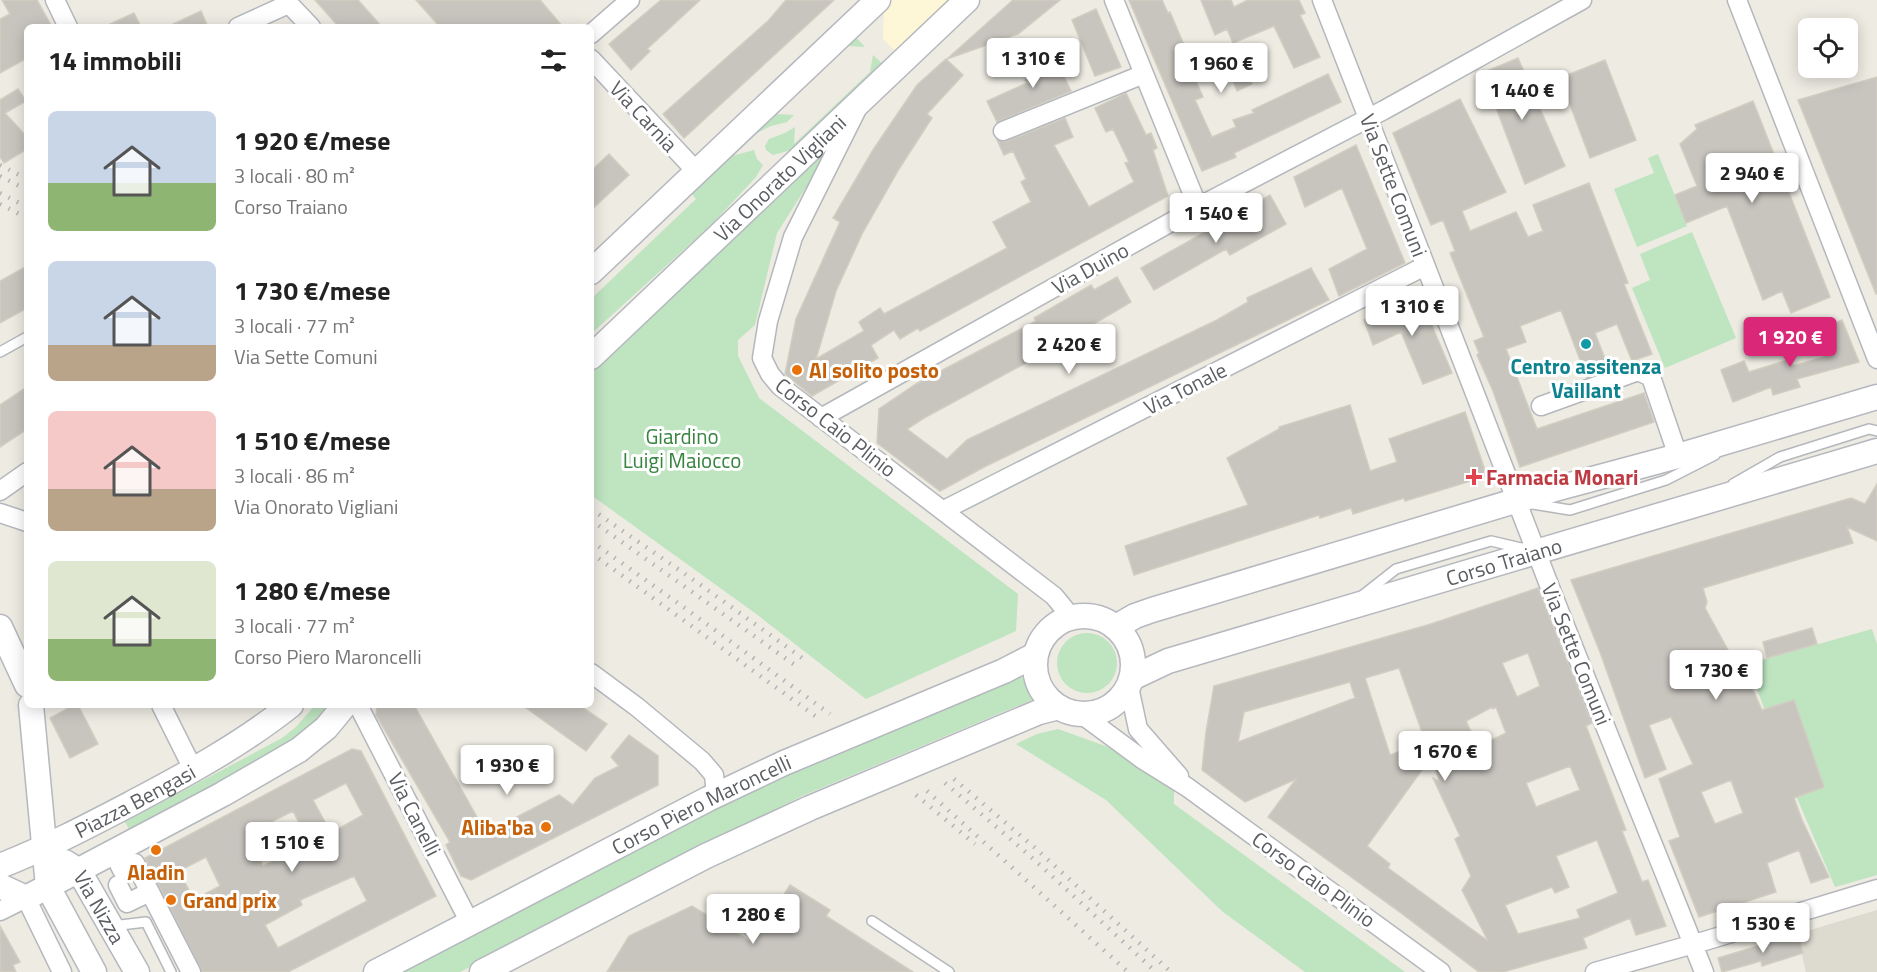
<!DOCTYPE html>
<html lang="it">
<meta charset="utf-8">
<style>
:root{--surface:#fff;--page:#f2f2f2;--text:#222;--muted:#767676;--accent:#db2777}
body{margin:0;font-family:"Titillium Web",sans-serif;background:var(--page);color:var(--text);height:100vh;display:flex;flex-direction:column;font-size:22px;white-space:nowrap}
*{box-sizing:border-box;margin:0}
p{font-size:20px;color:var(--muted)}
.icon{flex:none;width:33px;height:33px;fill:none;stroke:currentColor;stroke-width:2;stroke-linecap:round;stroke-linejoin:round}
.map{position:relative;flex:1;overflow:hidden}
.panel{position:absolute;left:24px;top:24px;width:570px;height:684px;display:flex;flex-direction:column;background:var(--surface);border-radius:9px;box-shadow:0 3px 15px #0003}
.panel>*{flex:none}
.controls{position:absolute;left:1798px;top:18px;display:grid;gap:12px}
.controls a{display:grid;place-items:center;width:60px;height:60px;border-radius:9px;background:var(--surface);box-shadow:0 3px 15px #0003;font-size:30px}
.price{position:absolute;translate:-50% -51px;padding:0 14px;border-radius:6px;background:#fff;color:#222;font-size:20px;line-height:39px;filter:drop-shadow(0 2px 3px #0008)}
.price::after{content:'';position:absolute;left:50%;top:36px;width:18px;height:14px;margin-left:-9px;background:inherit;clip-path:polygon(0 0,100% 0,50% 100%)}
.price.on{background:var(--accent);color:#fff}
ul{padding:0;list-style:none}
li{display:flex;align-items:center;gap:18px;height:150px;padding:0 24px}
li span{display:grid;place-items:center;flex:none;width:168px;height:120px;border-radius:9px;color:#555}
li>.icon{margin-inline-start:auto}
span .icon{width:72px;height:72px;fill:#fffc;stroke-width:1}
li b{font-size:26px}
h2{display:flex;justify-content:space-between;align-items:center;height:72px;padding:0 24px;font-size:26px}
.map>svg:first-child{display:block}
.commercial{fill:#fdf6d7}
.education{fill:#dddad0}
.green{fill:#bee4c0}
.building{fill:#c8c5bf;stroke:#d1cdc0;stroke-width:1.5;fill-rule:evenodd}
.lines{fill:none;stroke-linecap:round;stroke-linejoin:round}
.lane-casing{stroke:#b4b7bc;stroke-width:12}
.street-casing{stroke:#b4b7bc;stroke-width:21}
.secondary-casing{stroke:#b5b8be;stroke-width:27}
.lane{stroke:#fff;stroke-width:9}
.street{stroke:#fff;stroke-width:18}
.secondary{stroke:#fff;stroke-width:24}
.rail{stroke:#b3b4b4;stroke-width:4.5;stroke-dasharray:1.5 8;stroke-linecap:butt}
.culture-dot{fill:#0f9aa8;stroke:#fff;stroke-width:2}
.food-dot{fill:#e8710a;stroke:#fff;stroke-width:2}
.health-dot{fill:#e0444e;stroke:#fff;stroke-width:2}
.labels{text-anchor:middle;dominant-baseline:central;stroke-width:6;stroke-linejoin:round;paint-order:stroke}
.street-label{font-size:21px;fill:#5a5d62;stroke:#fff}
.culture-label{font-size:21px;font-weight:bold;fill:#0d838f;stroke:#fff}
.food-label{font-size:21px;font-weight:bold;fill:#c56008;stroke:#fff;text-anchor:start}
.park-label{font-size:21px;fill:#37843e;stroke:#fff}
.health-label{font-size:21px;font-weight:bold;fill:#be3a42;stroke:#fff;text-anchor:start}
</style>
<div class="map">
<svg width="1877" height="972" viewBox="0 0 1877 972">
<rect width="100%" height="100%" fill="#edebe2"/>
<path class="commercial" d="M887 0H957L899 55 883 39 884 3Z"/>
<path class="education" d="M1877 910V972H1806L1797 934Z"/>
<path class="green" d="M852 33 865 47 848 46 777 114 794 115 787 122 771 126 749 137Z
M873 55 887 68 795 149 773 155 766 150 765 146 769 139 785 133 795 127 794 144 870 72Z
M859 104 777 233 755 325 738 340V356L759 398 1018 594 1016 631 866 699 755 613 591 495V357Z
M754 150 757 159 763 165 756 177 711 225 591 334V299L696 199 691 193 732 156Z
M1658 154 1687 226 1637 247 1614 189 1654 173 1648 158Z
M1692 232 1736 338 1665 368 1632 288 1650 280 1640 254Z
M1872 629 1877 644V875L1835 887 1794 791 1748 664Z
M1057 663a30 30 0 1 1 60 0a30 30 0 1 1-60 0Z
M1020 673 1032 700 802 796 460 972H400L726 801Z
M315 705H329L306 731 287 746 130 831 125 822 282 738 296 727Z
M1058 729 1108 747 1174 790V804L1405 972H1305L1223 912 1106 800 1016 744 1037 734Z"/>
<path class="building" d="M2 0H37L52 27H27V58L0 73V19L10 14Z
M315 0H358L382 27H339Z
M416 0H540L563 27H440Z
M661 0H700L647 49 650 51 631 70 609 44Z
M786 0H834L684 138 663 114 768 21Z
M1013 0H1060L1018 34 947 59Z
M1129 0H1162L1168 13 1170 12 1192 64 1189 65 1203 97 1195 100 1212 137 1236 127 1233 120 1254 113 1252 110 1328 74 1341 102 1234 153 1236 157 1202 171Z
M1201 0H1231L1234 7 1248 0H1299L1305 13 1300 15 1320 57 1294 68 1274 26 1233 43 1227 29 1215 35Z
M1096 9 1121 67 1095 76 1072 20Z
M201 11 208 27H167Z
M134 13 141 27H104Z
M1047 40 1071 91 997 122 987 101 1027 83 1025 80 1048 69 1036 45Z
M1238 52 1252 84 1237 91 1224 58Z
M1518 58 1565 166 1525 184 1492 97 1488 98 1478 75Z
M946 59 963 75 927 114 932 118 899 169 862 234 836 291 816 359 864 331 859 322 880 308 884 314 1007 248 993 222 1031 202 1021 182 1026 179 1013 151 1004 155 997 140 1007 141 1065 118 1073 137 1054 145 1089 207 1134 182 1125 163 1129 162 1113 129 1106 132 1095 108 1126 93 1146 135 1151 133 1157 148 1153 150 1168 196 920 331 918 328 900 339 894 330 871 345 878 358 812 396 785 374 796 319 840 222 833 218 873 150 917 85Z
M1605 60 1636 140 1590 158 1560 78Z
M1877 77V294H1876L1798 100Z
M18 89 26 101 5 113 27 137V149L4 163 0 157V100Z
M1460 99 1506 192 1462 211 1470 231 1516 212 1528 237 1543 231 1533 205 1589 183 1628 283 1624 284 1652 354 1632 361 1617 324 1595 333 1609 369 1587 378 1561 310 1520 326 1526 342 1506 349 1537 429 1644 393 1654 422 1520 467 1493 391 1477 355 1479 353 1474 341 1484 337 1450 253 1455 251 1443 220 1431 225 1393 133Z
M1753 101 1830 297 1791 313 1782 291 1763 300 1727 206 1686 223 1675 195 1697 186 1680 144 1697 129 1695 125Z
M1356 145 1405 263 1339 296 1329 269 1367 249 1342 188 1305 207 1294 177Z
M609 154 629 175 591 210V171Z
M1270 195 1286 224 1230 255 1226 249 1154 290 1141 268 1214 227 1218 235 1250 217 1245 209Z
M27 266V308L0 323V281Z
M1311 268 1329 300 984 467 940 491 877 443 879 409 916 384 1036 321 1034 318 1091 285 1094 290 1117 277 1131 302 1082 331 1079 327 1045 346 1048 351 924 418 907 429 947 459 967 440 1217 320 1248 302 1247 298Z
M1419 295 1452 373 1423 384 1401 332 1373 345 1364 320Z
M1842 320 1859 362 1797 379 1800 387 1773 395 1771 387 1733 402 1721 370 1744 361 1749 372 1791 359 1793 366 1835 354 1824 328Z
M27 387V429L0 447V405Z
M1350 405 1370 471 1397 462 1389 439 1465 412 1487 476 1405 501 1404 498 1353 514 1351 508 1320 518 1319 515 1134 575 1125 546 1248 505 1227 458 1279 429V427Z
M1877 484V541L1847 527 1853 543 1703 588 1707 602 1705 608 1733 659 1738 657 1762 710 1794 700 1824 787 1794 798 1802 820 1829 877 1811 883 1799 850 1767 863 1776 892 1699 917 1669 841 1680 837 1659 779 1693 764 1671 717 1649 725 1666 769 1645 778 1600 652 1571 580 1851 498 1865 504ZM1731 780 1743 813 1715 824 1701 792Z
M1538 588 1592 723 1586 726 1626 830 1622 831 1642 882 1648 880 1666 926 1636 935 1630 918 1583 938 1587 948 1503 972H1479L1401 913 1268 817 1296 779 1245 802 1202 770 1206 732 1214 686 1431 624ZM1528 653 1540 686 1517 697 1502 663ZM1399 668 1440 782 1433 778 1460 836 1455 839 1471 876 1462 890 1488 941 1399 876 1388 868 1390 864 1367 846 1424 767 1406 749 1390 755 1365 678ZM1350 682 1355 698 1238 742 1244 712ZM1492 707 1493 709 1496 707 1506 733 1478 747 1466 721ZM1570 766 1580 790 1536 807 1526 783ZM1597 840 1618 893 1577 910 1580 918 1518 934 1505 905 1552 887 1555 893 1569 887 1556 856Z
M1812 628 1817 644 1767 658 1763 642Z
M74 705H78L98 744 70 758 50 718Z
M377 705H414L486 833 559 795 573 805 595 778 619 766 611 757 629 735 658 756V785L471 880 461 876 446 845 450 842 376 715Z
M522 705H579L607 724 586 751Z
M352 749 361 751 436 896 288 972H202L145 858ZM346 783 363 815 331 833 313 800ZM293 811 310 844 263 866 248 838 263 831 261 827ZM206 857 220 886 194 900 179 871ZM354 876 367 901 278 948 265 925 302 905 300 900Z
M790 885 830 910 826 916 913 972H607L629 936 692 906 753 943Z
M0 926 20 962 13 965 16 972H0Z
M1797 934 1803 953 1762 966 1761 961 1722 972 1718 958Z"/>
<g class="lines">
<g class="lane-casing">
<path id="lane" d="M0 352 27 337
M1733 484 1780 457 1869 429 1877 431
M1533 504 1570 510 1666 480 1715 455
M1363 595 1396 569 1491 541 1525 549
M872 921 949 972
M112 926 146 922 171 972"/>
</g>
<g class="street-casing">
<path id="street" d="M55 0 68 27
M1114 0 1198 207
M1322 0C1397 192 1472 385 1546 577 1597 709 1652 840 1704 972
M1737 0 1877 359
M238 27 284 6H291L311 27
M591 34 630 0
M591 59 697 172
M856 111 793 237 768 321 762 358 770 374 780 386 1054 596 1072 618
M1003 131 1144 74
M1541 406 1638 371 1651 377 1678 456
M821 418 1198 207 1384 110 1582 0
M0 491 27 472
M944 510 1425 266
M0 513 27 522
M591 673 637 707 702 761 714 775 716 795
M1129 687 1138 729 1179 776
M161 705 194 771
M358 705 470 923
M1081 714 1142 759 1187 787 1441 972
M118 862 122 870 135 863 191 972
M118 885 127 903 150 892
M0 911 26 898 62 972
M1595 972 1708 940 1877 889"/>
</g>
<g class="secondary-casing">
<g id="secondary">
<path d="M591 272 878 0"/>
<path id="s1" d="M591 357 967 0"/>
<circle cx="1084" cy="665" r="49"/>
<path d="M0 627 27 685"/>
<path d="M1116 627 1135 616 1152 610 1555 489 1678 456 1877 397"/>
<path id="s2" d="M1132 678 1168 661 1877 451"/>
<path d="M31 705 48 887 94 972"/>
<path id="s3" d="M65 862 79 871 137 972"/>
<path id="s4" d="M0 866C46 848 88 826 132 803 187 774 242 744 291 705"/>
<path d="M0 886 26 898"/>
<path d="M26 898 223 794 299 750 326 728 345 705"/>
<path id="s5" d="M376 972 708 799 784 763 1004 671 1035 655"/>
<path d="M482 972 706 856 810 808 1039 712 1059 707"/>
</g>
</g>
<use href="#lane" class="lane"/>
<use href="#street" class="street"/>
<use href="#secondary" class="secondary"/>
<path class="rail" d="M0 165 27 179
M0 176 27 190
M0 193 27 207
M0 204 27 218
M591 509 698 583 805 660
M591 520 799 668
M591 541 682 606 830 714
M591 553 818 718
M954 779 1034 847 1171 972
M945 783 1029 855 1156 972
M927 791 1128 972
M916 795 975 844"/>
</g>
<circle class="culture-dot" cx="1586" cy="344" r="6"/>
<g class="food-dot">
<circle cx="797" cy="370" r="6"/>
<circle cx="546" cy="827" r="6"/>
<circle cx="156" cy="850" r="6"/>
<circle cx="171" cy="900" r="6"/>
</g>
<path class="health-dot" d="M1471 468h6v6h6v6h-6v6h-6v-6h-6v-6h6z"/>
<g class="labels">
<g class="street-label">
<text transform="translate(644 116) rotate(47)">Via Carnia</text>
<text stroke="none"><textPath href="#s1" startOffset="260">Via Onorato Vigliani</textPath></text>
<text transform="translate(1394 185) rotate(69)">Via Sette Comuni</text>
<text transform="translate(1090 268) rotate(-29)">Via Duino</text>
<text transform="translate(1185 388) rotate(-27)">Via Tonale</text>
<text transform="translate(836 427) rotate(38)">Corso Caio Plinio</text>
<text stroke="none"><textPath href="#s2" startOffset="390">Corso Traiano</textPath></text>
<text transform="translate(1577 654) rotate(68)">Via Sette Comuni</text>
<text stroke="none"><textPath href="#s4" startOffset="150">Piazza Bengasi</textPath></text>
<text stroke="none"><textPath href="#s5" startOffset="366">Corso Piero Maroncelli</textPath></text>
<text transform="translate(415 814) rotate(63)">Via Canelli</text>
<text transform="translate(1314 879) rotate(36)">Corso Caio Plinio</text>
<text stroke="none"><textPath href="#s3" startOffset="58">Via Nizza</textPath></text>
</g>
<g class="culture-label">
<text x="1586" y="366">Centro assitenza<tspan x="1586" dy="24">Vaillant</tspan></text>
</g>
<g class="food-label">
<text x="809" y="370">Al solito posto</text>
<text x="534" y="827" text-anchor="end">Aliba'ba</text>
<text x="156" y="872" text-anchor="middle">Aladin</text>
<text x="183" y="900">Grand prix</text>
</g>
<g class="park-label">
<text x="682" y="436">Giardino<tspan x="682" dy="24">Luigi Maiocco</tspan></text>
</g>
<g class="health-label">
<text x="1486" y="477">Farmacia Monari</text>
</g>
</g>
</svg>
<div class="controls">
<a><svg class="icon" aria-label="locate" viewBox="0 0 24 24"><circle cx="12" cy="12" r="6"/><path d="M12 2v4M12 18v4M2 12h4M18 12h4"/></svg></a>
</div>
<b class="price" style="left:1033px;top:89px">1 310 €</b>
<b class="price" style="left:1221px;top:94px">1 960 €</b>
<b class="price" style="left:1522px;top:121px">1 440 €</b>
<b class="price" style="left:1752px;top:204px">2 940 €</b>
<b class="price" style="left:1216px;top:244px">1 540 €</b>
<b class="price" style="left:1412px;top:337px">1 310 €</b>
<b class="price on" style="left:1790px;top:368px">1 920 €</b>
<b class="price" style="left:1069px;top:375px">2 420 €</b>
<b class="price" style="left:1716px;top:701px">1 730 €</b>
<b class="price" style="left:1445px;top:782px">1 670 €</b>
<b class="price" style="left:507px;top:796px">1 930 €</b>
<b class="price" style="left:292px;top:873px">1 510 €</b>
<b class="price" style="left:753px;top:945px">1 280 €</b>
<b class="price" style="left:1763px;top:954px">1 530 €</b>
<section class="panel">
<h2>14 immobili<svg class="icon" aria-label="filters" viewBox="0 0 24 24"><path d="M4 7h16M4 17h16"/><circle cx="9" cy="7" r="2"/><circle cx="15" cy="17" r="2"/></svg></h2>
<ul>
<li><span style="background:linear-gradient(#c9d6e8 60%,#8fb573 0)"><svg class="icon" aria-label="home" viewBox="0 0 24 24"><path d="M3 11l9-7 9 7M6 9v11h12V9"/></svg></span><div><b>1 920 €/mese</b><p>3 locali · 80 m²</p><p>Corso Traiano</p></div></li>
<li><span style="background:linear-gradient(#c9d6e8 70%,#b9a48a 0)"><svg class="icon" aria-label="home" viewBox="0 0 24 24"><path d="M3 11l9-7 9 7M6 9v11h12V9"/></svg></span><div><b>1 730 €/mese</b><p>3 locali · 77 m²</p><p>Via Sette Comuni</p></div></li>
<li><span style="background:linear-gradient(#f6c9c9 65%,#b9a48a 0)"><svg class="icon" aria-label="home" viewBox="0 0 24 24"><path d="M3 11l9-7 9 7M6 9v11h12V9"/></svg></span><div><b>1 510 €/mese</b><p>3 locali · 86 m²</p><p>Via Onorato Vigliani</p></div></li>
<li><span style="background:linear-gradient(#dfe7d0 65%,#8fb573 0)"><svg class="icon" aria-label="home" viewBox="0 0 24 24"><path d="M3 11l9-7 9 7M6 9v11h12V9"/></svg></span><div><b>1 280 €/mese</b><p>3 locali · 77 m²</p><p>Corso Piero Maroncelli</p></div></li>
</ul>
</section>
</div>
